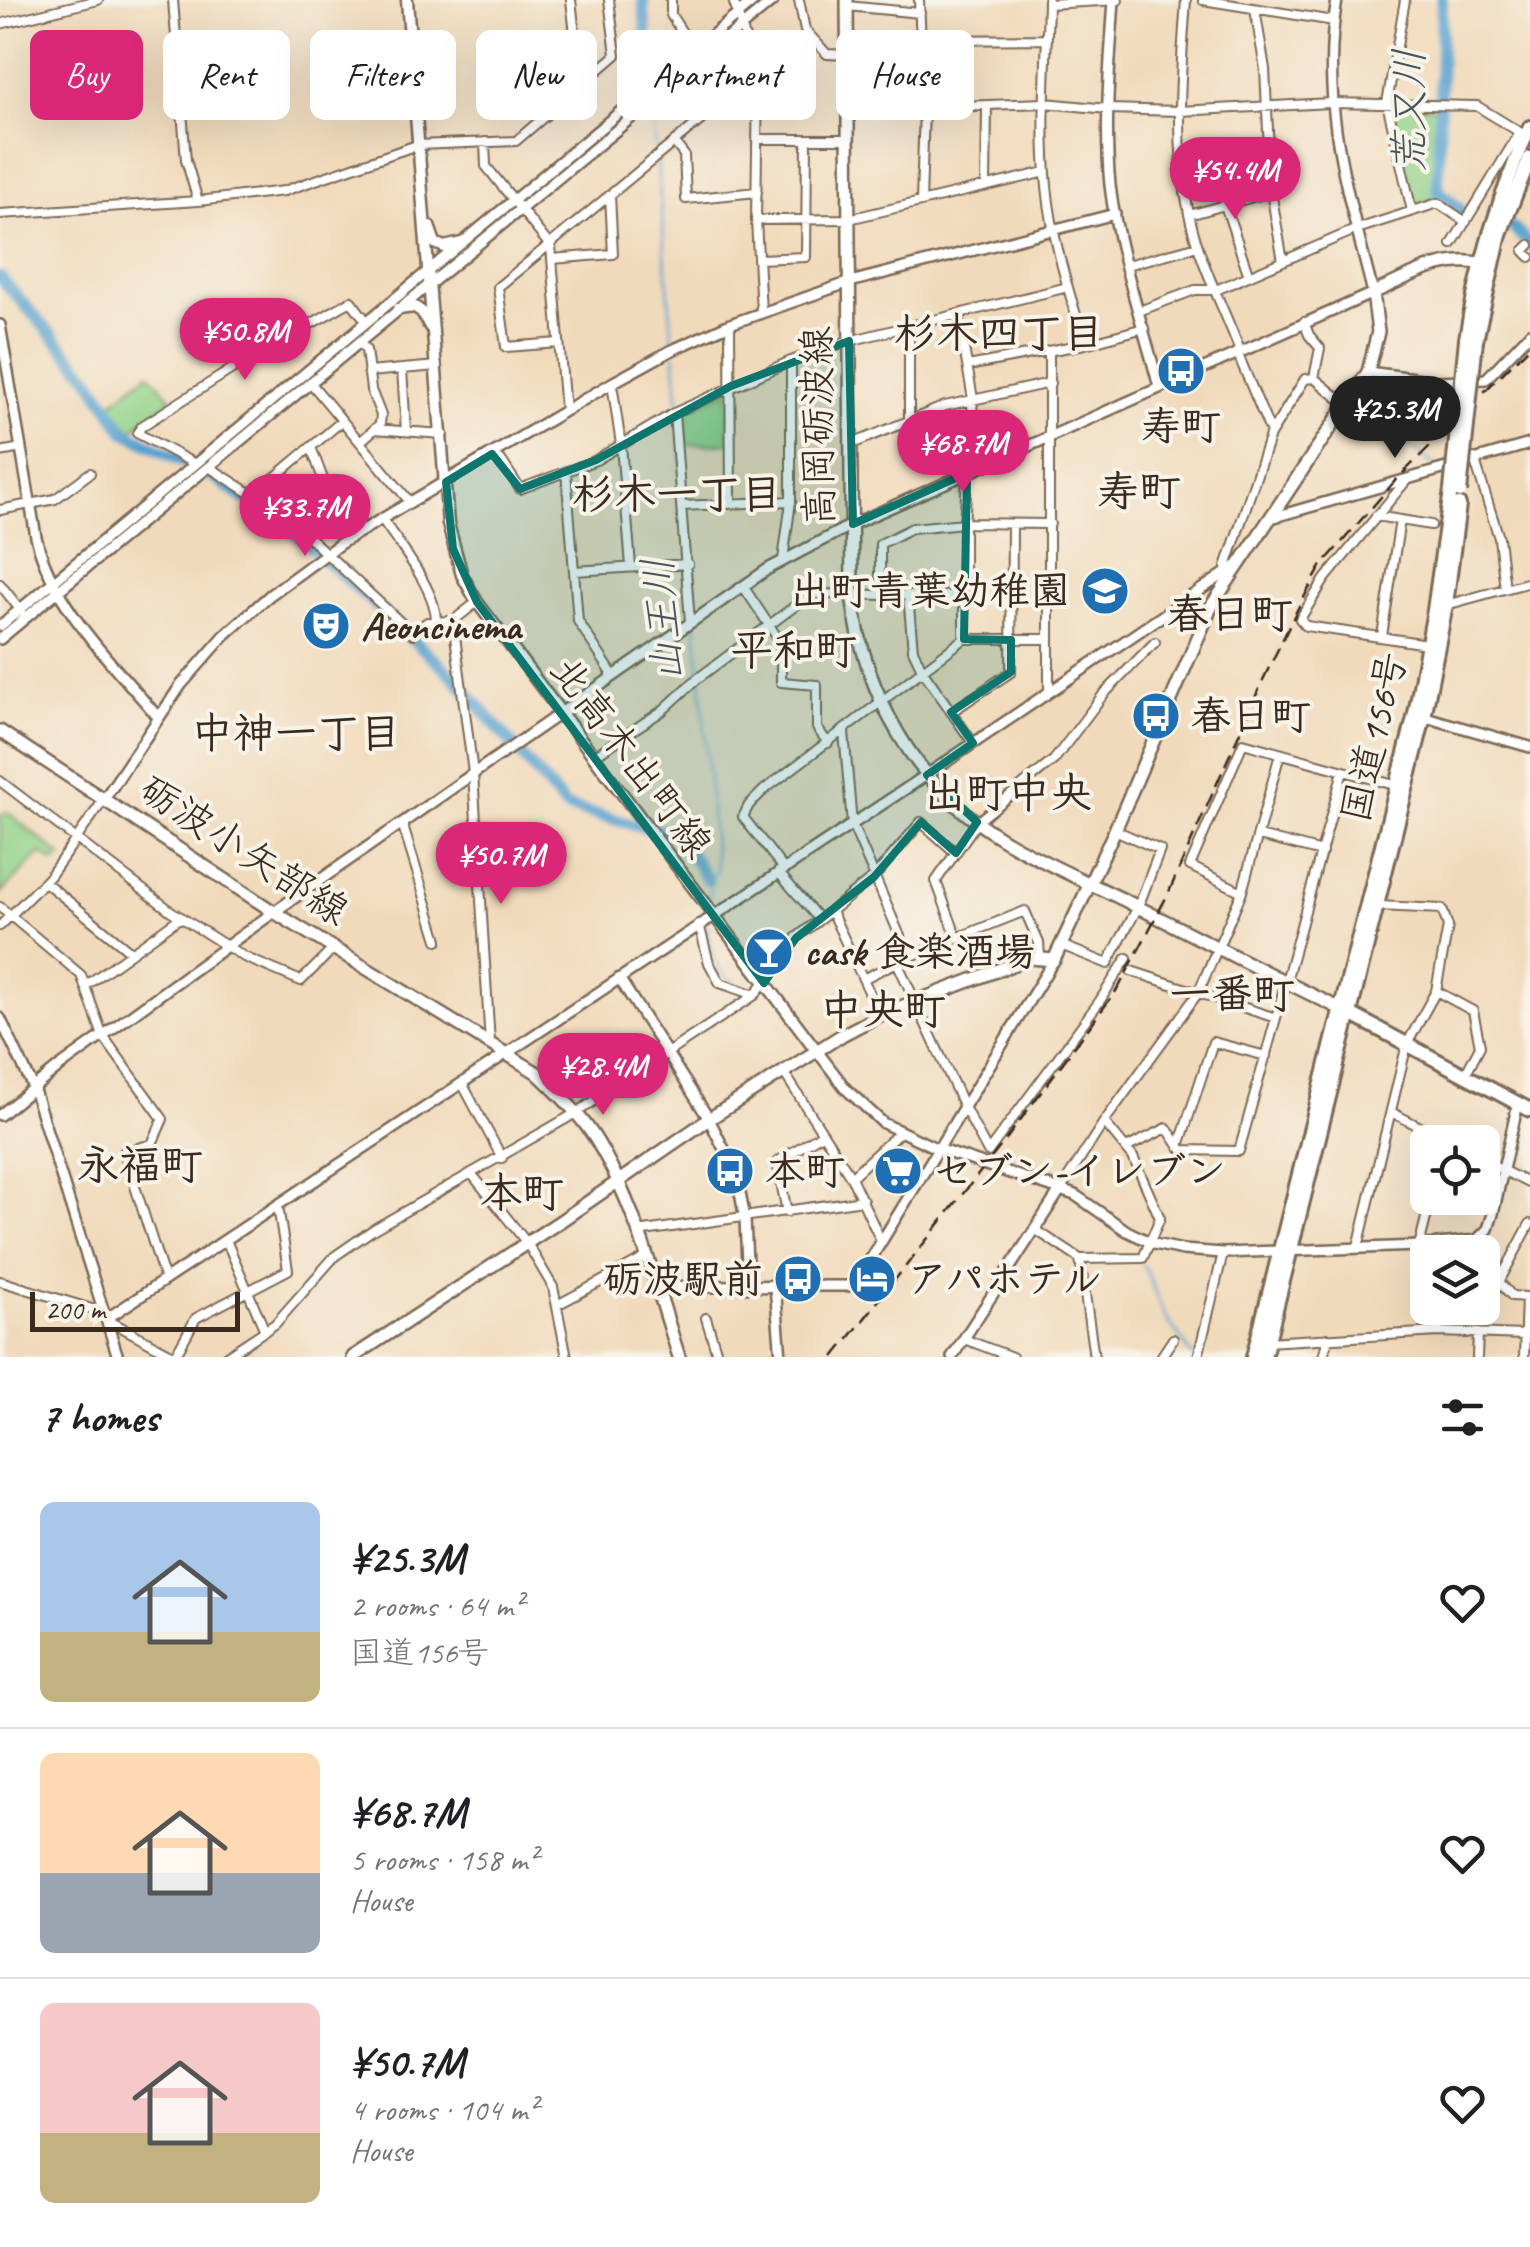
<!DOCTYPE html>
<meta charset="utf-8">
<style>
:root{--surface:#fff;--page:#f6f6f6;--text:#202124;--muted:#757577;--line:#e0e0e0;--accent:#db2777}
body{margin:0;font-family:Caveat,"Klee One",sans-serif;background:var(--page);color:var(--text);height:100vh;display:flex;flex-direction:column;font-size:38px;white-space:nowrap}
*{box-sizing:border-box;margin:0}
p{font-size:32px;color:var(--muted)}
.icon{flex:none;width:55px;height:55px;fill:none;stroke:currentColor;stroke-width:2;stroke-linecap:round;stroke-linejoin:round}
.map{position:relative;height:1357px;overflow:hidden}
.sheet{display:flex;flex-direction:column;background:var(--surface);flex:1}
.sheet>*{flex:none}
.hud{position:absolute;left:30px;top:30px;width:1000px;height:90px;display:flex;gap:20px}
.buttons{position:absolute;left:1410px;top:1125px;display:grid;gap:20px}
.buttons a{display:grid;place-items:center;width:90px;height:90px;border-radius:15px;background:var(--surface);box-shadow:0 10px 40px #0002;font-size:50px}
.scale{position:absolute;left:30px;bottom:25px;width:210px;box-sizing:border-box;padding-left:10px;border:5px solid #3b2a1e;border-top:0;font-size:28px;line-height:35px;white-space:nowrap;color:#3b2a1e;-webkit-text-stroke:8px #f7f3e8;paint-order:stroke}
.price{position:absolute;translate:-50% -85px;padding:0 22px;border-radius:35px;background:var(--accent);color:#fff;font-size:32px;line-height:65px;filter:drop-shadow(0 2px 5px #0008)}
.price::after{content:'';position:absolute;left:50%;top:60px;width:30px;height:22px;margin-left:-15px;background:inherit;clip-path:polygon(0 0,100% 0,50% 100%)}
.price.on{background:#222;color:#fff}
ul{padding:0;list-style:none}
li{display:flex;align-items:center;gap:30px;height:250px;padding:0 40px}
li+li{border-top:2px solid var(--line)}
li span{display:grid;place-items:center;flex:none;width:280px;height:200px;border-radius:15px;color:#555}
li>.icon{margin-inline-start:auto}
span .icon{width:120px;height:120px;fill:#fffc;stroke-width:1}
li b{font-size:42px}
h2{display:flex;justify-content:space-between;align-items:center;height:120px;padding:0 40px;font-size:42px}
.tag{padding:0 35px;border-radius:15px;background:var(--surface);box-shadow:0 10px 40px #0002;font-size:35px;line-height:90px}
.tag.on{background:var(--accent);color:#fff}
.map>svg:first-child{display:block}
.green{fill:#92d289;stroke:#667e54;stroke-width:2.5}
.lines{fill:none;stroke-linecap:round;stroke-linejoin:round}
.stream{stroke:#59a2d0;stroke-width:2.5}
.river{stroke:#59a2d0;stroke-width:12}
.minor-casing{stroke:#7b6855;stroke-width:12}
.tertiary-casing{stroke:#7b6855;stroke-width:14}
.secondary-casing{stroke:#7b6855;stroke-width:15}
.primary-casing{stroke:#7b6855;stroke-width:16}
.trunk-casing{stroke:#7b6855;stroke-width:18}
.minor{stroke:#fff;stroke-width:8}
.tertiary{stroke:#fff;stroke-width:9}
.secondary{stroke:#fff;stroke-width:10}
.primary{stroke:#fff;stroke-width:11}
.trunk{stroke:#fff;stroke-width:12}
.rail{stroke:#3b2a1e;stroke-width:2.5;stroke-dasharray:15 8;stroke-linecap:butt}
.trunk-bridge-casing{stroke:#7b6855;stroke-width:18;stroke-linecap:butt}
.trunk-bridge{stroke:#fff;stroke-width:12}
.marked{fill:#0f766e;fill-opacity:0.2;stroke:#0f766e;stroke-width:8;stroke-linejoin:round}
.labels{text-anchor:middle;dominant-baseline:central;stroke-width:8;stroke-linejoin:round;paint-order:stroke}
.street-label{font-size:40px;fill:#3b2a1e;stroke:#f7f3e8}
.poi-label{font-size:40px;font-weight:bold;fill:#3b2a1e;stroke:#f7f3e8;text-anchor:start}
.water-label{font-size:42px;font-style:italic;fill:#46545c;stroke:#f7f3e8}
.neighbourhood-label{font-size:42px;font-weight:bold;fill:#3b2a1e;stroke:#f7f3e8}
</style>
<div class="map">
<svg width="1530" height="1357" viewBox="0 0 1530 1357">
<rect width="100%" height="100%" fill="#f7f3e8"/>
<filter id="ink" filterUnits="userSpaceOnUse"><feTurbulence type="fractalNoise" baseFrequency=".01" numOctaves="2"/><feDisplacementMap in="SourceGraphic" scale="20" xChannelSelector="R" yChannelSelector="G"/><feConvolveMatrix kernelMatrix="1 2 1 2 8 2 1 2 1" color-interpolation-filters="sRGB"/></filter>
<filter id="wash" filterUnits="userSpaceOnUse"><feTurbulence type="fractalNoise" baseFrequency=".0048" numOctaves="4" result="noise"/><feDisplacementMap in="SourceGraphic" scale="40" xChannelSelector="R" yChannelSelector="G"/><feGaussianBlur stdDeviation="2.25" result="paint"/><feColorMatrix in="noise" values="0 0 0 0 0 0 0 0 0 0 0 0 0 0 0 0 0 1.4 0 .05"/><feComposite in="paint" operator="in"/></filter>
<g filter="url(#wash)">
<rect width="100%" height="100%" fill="#f1dabb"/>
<path class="green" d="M1390 105 1444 107 1442 185 1446 195 1415 206Z
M149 373 172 399 132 430 114 413 111 403Z
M729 390 730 443 686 445 684 412Z
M320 479 344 510 309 534 284 512Z
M7 812 61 856 55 863 41 853 0 894V816Z"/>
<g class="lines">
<path class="stream" d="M653 111 656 154
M657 162 673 343
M674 351 679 408
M1346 409 1414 449 1435 466
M679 416 686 503
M687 511 696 617
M696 625 700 672
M701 680 716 872 708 881 711 891 708 898
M707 925C710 952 714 972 738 985
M953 1148 1012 1161 1056 1178
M1143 1264 1165 1316 1193 1357"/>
<path class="river" d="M643 0 650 76
M1442 0 1438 190 1463 212
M1512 227 1530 245
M0 277 89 377 124 431 215 478 301 538 454 677 566 807 671 834 684 844 708 881"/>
</g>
</g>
<g filter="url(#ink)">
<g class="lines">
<g class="minor-casing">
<path id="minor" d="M173 0 186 160 198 201
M571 0 581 85
M671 0V15L694 51
M733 0 758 79 756 220 761 312
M799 0 805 30 827 54 847 55
M919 0 924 107 921 202
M1048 0C1047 61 1041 124 1047 186 1052 240 1069 292 1085 344
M1186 0C1181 72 1174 142 1189 214 1199 261 1223 306 1240 351
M1203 0 1334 21
M1405 0 1387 103 1412 211
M1048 4 1118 0
M847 6 920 13
M1255 9 1265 69 1271 192 1283 261
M0 24 98 0
M921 40 1047 39
M848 110 1045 103 1108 109 1179 111 1331 103 1477 106 1526 136
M759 139H848
M485 142 486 166 551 247 565 410
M674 142 684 155 686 199 757 192
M986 186 987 105
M1225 205 1249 276
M0 214 198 201 284 191 417 145 516 141 616 55 609 0
M1189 215 1271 192
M756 220 849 219 1046 172
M1452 244 1520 132
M1530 245 1524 251 1530 257
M552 259 613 254 610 195
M758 259 806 257 807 139
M1127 265 1198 246
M1139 311 1195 290H1216L1357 229 1438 203 1466 222
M1304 322 1309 335 1320 348 1314 378
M730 324 731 503
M909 326V421
M359 342 366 350 371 390 381 415 380 424 360 442
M559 343 506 347 498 287 757 74
M1049 351V691
M1237 352 1271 433
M968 366 1085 344 1144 328
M402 369 406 431
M368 372 437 366
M310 382 410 502
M612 383 621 445 631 566
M674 413 690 622
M374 429 443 434
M852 444 945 406 1050 383
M311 447 326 487 363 530
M0 452 21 448
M492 454 501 460 520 489 596 460 674 413 791 361 849 341 1068 287
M1474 458 1499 538 1505 589
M195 464 137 433 142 426 232 369 351 301 367 322
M209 467 285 515 413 634 427 622 453 621
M566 471 578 621 613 675
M1406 481 1325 579 1300 619 1306 626 1427 644
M255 494 342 421
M681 506 791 501
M0 510 55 499 90 473
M1376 516 1431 525
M382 519C399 545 437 590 436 622
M783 560 791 501V361
M574 571 688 564
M1228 572 1226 567 1270 435 1305 379 1314 378 1347 405
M0 584 22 612
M743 586 781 643V682L817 685V728L828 743
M880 594V544L912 528 964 523 1050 524
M908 595 913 650 923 671 973 743
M477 602 453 621 473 773 490 1043
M1446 605 1530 582
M1382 636 1400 520
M964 639H1049
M951 712 1011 672 1012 524
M844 732 852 824 909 957 897 962 964 1107 988 1152 1099 1002 1127 958
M594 756 662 711 697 679 811 594 963 596
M0 781 171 911 244 957 301 981 334 948
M402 823 438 940
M1259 836 1322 852
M783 868 743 817 749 805 764 790 964 639V523L973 399 958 314
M778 872 819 919
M45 882 131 952
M1242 892 1190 866 1243 743 1398 786
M0 907 81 975 103 1036 163 1119 152 1144 124 1152 165 1280
M831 911 880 1015
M699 924 709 963 720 983 755 995
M0 926 50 876 105 798
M957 938 936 881 977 822 1054 760 1103 695 1155 642
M1061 945 1108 964
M909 957 1025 911 1039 943 1040 956
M1108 963 1138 907 1160 850 1115 830
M1131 971 1276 1018 1343 771
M863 979 897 962
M85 986 181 917
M1436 991 1473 1011 1480 1046 1465 1075
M1266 1056 1213 1042 1179 1146 1183 1150 1239 1151 1276 1018
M783 1071 851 1177 881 1241
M462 1083 502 1158
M1391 1112 1450 1142
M1126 1148 1167 1128 1179 1146
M1482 1160 1530 1184
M471 1173 527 1243 553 1287 567 1357
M851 1177 900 1132
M1061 1189 1104 1122 1198 993 1242 892 1280 754
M787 1212 777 1162 823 1133
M1036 1230 1080 1259 1094 1357
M637 1232 863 1200
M226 1240 265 1331
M1465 1243 1474 1252
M1419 1246 1431 1198
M1358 1247 1407 1044 1436 991 1448 926 1442 909 1379 906
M1080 1259 1143 1258 1160 1218 1133 1157 1104 1122
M1482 1263 1512 1296 1526 1297 1524 1357
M0 1281 105 1313
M1499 1282 1530 1224
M557 1305 647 1257
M706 1318 718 1357
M106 1319 177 1357
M964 1339 1012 1357
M1266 1342 1439 1332 1525 1335
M175 1356 196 1318 288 1270 278 1206
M225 1357 275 1324 335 1256 374 1229 576 1113 755 995 796 938 874 877 921 822 956 853
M1161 1357 1173 1339
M1198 1357 1223 1253
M1323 1357 1328 1338
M1477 1357 1478 1333"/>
</g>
<g class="tertiary-casing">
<path id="tertiary" d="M1114 0C1110 61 1104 124 1110 185 1118 253 1142 321 1159 387
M0 325 36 537C53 607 113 664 158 717
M1368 372 1437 381 1486 379 1530 333
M1271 518 1530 444
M0 626 755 0
M0 639 774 0
M1422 716 1530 747
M105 798 181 685 225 635 270 595 341 543 612 383 670 351 730 324 850 282 1115 214
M619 978 709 1119 730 1161 738 1182 745 1219 748 1285
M0 1018 33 1087 118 1357
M817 1051 846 1089 883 1123 938 1149 1075 1195 1127 1231 1154 1244 1183 1250 1223 1253 1419 1246 1477 1240 1488 1229 1493 1214 1518 1103
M0 1115 58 1068 274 912 768 569 853 524 1373 293C1348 193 1319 104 1337 0
M106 1319 928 774 1236 566
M781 1357 775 1286H848L856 1283 1054 960
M952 1357 1061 1189"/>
</g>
<g class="secondary-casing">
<path id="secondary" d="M407 0 448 524 462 575 477 602 817 1051
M429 226 435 243 444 247 462 243
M398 309 415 307 422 312 430 327
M658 1287 775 1286"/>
</g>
<g class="primary-casing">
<path id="primary" d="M847 0 852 595C864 693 914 786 1001 838 1042 863 1088 882 1130 903 1200 939 1270 975 1341 1009
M0 731 274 912 536 1072C557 1092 577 1111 593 1135 633 1197 657 1287 679 1357
M353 1357 562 1220 709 1119 842 1035 880 1015 1030 958 1054 960 1115 830 1212 605 1368 372 1378 332 1373 293C1411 276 1445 253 1488 265"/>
</g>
<g class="trunk-casing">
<path id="trunk" d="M1466 339C1478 265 1499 195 1530 127
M1476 340 1500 234 1530 158
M1343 1010 1530 1110
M1253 1357 1415 714 1434 610 1451 490
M1264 1357 1424 717 1446 605 1459 505"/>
</g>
<use href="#minor" class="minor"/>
<use href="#tertiary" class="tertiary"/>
<use href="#secondary" class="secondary"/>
<use href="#primary" class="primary"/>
<use href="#trunk" class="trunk"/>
<path class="rail" d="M834 1357 1007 1138 1119 987 1168 894 1262 682 1297 610 1322 565 1394 482 1530 346"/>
<g class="trunk-bridge-casing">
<path id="trunk-bridge" d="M1451 490 1466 339
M1460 492 1476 340"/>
</g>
<use href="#trunk-bridge" class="trunk-bridge"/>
</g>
</g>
<path class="marked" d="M849 341 853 524 967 473 964 639 1011 640V672L951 712 973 743 927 775 977 822 956 853 921 822 874 877 796 938 764 983 477 602 453 549 446 482 492 454 520 489 596 460 731 386Z"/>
<defs>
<g id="bus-disc" transform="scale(2.5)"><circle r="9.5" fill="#1f6fb2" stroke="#f7f3e8"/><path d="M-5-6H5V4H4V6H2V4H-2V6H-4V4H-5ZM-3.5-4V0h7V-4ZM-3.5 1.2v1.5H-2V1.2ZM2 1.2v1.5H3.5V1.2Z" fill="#fff"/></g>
<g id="school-disc" transform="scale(2.5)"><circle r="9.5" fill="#1f6fb2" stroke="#f7f3e8"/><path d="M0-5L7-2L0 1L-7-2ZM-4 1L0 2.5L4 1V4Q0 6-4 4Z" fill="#fff"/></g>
<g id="theatre-disc" transform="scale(2.5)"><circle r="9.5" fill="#1f6fb2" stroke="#f7f3e8"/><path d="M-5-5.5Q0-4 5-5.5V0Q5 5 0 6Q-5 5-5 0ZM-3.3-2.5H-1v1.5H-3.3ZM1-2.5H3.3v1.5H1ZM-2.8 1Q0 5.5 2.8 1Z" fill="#fff"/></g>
<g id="bar-disc" transform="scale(2.5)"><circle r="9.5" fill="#1f6fb2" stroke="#f7f3e8"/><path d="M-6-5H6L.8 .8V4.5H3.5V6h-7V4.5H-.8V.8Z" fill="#fff"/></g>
<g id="supermarket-disc" transform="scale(2.5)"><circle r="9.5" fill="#1f6fb2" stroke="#f7f3e8"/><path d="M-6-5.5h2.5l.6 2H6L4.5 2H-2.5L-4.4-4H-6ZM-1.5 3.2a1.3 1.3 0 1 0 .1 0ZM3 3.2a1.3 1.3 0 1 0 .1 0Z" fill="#fff"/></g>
<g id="hotel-disc" transform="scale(2.5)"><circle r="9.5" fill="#1f6fb2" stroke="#f7f3e8"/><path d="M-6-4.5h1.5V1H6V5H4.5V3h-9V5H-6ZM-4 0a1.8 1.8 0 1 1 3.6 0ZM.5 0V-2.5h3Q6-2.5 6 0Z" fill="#fff"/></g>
</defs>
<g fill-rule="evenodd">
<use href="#bus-disc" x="1181" y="371"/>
<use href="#school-disc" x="1105" y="591"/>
<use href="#theatre-disc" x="326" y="626"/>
<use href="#bus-disc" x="1156" y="716"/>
<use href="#bar-disc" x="769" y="952"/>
<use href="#bus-disc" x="730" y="1171"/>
<use href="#supermarket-disc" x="898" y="1171"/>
<use href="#bus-disc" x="798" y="1279"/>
<use href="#hotel-disc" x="872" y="1279"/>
</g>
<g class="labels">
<g class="street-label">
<text transform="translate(818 426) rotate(-91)">高岡砺波線</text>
<text transform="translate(1374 737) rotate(-77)">国道156号</text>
<text transform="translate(631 757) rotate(53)">北高木出町線</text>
<text transform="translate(244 850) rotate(33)">砺波小矢部線</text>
</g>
<g class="poi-label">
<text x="1181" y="426" text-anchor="middle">寿町</text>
<text x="1070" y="591" text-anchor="end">出町青葉幼稚園</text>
<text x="361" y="626">Aeoncinema</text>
<text x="1191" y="716">春日町</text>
<text x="804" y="952">cask 食楽酒場</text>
<text x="765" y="1171">本町</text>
<text x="933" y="1171">セブン-イレブン</text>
<text x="763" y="1279" text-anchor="end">砺波駅前</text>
<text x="907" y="1279">アパホテル</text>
</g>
<g class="water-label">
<text transform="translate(1409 111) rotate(-90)">荒又川</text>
<text transform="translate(663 620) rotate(-95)">山王川</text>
</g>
<g class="neighbourhood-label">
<text x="999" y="333">杉木四丁目</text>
<text x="1139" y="491">寿町</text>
<text x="677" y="494">杉木一丁目</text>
<text x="1230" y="614">春日町</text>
<text x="794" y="650">平和町</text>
<text x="296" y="733">中神一丁目</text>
<text x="1008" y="793">出町中央</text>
<text x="1232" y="994">一番町</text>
<text x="883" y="1010">中央町</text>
<text x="140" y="1165">永福町</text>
<text x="522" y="1193">本町</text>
</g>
</g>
</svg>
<div class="buttons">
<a><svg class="icon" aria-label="locate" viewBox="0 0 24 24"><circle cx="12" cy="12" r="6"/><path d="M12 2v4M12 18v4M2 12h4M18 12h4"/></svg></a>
<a><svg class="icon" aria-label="layers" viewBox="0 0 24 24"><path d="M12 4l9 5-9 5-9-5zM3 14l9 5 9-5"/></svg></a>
</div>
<div class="scale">200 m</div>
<b class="price" style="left:1235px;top:222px">¥54.4M</b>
<b class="price" style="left:245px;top:383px">¥50.8M</b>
<b class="price on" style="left:1395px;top:461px">¥25.3M</b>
<b class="price" style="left:963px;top:495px">¥68.7M</b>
<b class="price" style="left:305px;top:559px">¥33.7M</b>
<b class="price" style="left:501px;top:907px">¥50.7M</b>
<b class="price" style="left:603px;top:1118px">¥28.4M</b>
<div class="hud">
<a class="tag on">Buy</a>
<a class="tag">Rent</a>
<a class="tag">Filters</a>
<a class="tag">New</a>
<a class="tag">Apartment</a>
<a class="tag">House</a>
</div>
</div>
<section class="sheet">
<h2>7 homes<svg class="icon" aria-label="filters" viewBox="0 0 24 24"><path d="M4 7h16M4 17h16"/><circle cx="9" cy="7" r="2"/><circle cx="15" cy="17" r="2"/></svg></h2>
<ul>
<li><span style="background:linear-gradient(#a9c7e8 65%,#c2b280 0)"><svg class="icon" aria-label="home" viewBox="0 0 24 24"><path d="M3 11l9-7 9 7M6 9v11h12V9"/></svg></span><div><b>¥25.3M</b><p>2 rooms · 64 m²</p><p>国道156号</p></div><svg class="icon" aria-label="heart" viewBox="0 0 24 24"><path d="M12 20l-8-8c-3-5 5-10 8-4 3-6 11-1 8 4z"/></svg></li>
<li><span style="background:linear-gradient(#ffd9b3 60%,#9aa5b1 0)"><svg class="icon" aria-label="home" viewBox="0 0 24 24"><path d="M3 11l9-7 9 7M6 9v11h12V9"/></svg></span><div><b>¥68.7M</b><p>5 rooms · 158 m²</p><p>House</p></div><svg class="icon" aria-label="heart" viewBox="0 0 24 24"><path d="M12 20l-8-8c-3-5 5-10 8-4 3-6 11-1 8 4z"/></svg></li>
<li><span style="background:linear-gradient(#f6c9c9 65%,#c2b280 0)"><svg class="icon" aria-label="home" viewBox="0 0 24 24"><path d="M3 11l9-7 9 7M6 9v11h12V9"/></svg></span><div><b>¥50.7M</b><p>4 rooms · 104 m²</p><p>House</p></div><svg class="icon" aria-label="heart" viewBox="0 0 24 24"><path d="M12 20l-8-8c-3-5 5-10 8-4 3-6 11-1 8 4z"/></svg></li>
</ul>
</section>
